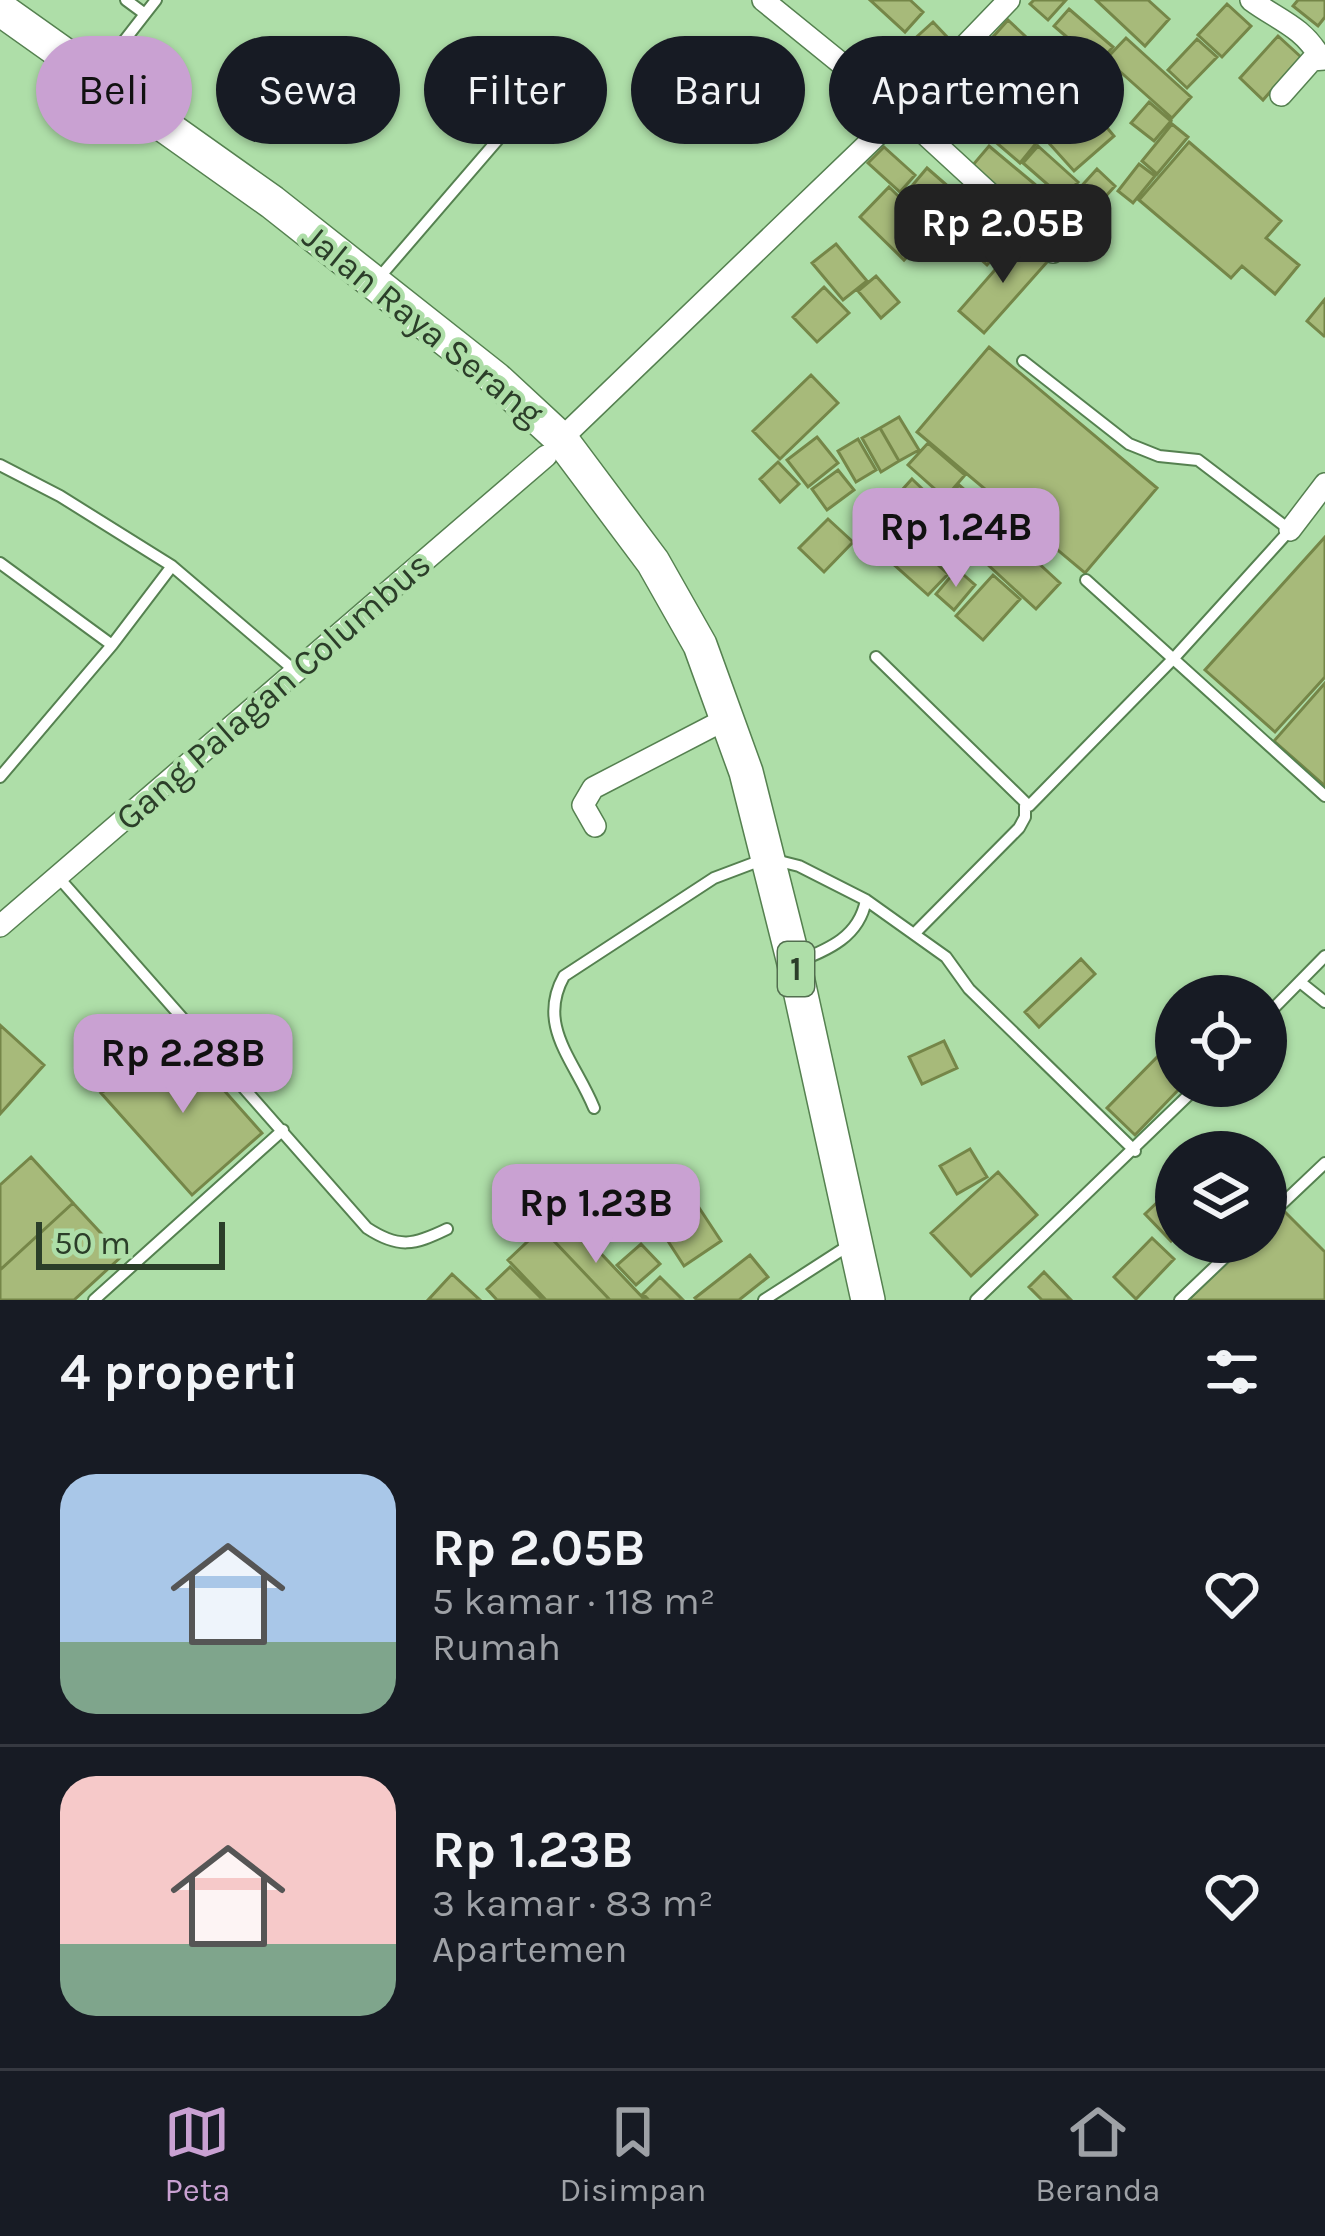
<!DOCTYPE html>
<html lang="id">
<meta charset="utf-8">
<style>
:root{--surface:#171b24;--page:#20242c;--text:#f1f3f6;--muted:#9ea1a6;--line:#363941;--accent:#c9a1d2}
body{margin:0;font-family:Karla,sans-serif;background:var(--page);color:var(--text);height:100vh;display:flex;flex-direction:column;font-size:45px;white-space:nowrap}
*{box-sizing:border-box;margin:0}
p{font-size:39px;color:var(--muted)}
.icon{flex:none;width:66px;height:66px;fill:none;stroke:currentColor;stroke-width:2;stroke-linecap:round;stroke-linejoin:round}
.map{position:relative;height:1300px;overflow:hidden}
.panel{display:flex;flex-direction:column;background:var(--surface);flex:1}
.panel>*{flex:none}
.guide{position:absolute;left:36px;top:36px;width:1254px;height:108px;display:flex;gap:24px}
.tools{position:absolute;left:1155px;top:975px;display:grid;gap:24px}
.tools a{display:grid;place-items:center;width:132px;height:132px;border-radius:50%;background:var(--surface);box-shadow:0 3px 9px #0004;font-size:60px}
.scale{position:absolute;left:36px;bottom:30px;width:189px;box-sizing:border-box;padding-left:12px;border:6px solid #2b3e29;border-top:0;font-size:33px;line-height:42px;white-space:nowrap;color:#2b3e29;-webkit-text-stroke:9px #aedea8;paint-order:stroke}
.price{position:absolute;translate:-50% -102px;padding:0 27px;border-radius:24px;background:var(--accent);color:#111;font-size:39px;line-height:78px;filter:drop-shadow(0 3px 6px #0008)}
.price::after{content:'';position:absolute;left:50%;top:72px;width:36px;height:27px;margin-left:-18px;background:inherit;clip-path:polygon(0 0,100% 0,50% 100%)}
.price.on{background:#222;color:#fff}
ul{padding:0;list-style:none}
li{display:flex;align-items:center;gap:36px;height:300px;padding:0 60px}
li+li{border-top:3px solid var(--line)}
li span{display:grid;place-items:center;flex:none;width:336px;height:240px;border-radius:36px;color:#555}
li>.icon{margin-inline-start:auto}
span .icon{width:144px;height:144px;fill:#fffc;stroke-width:1}
li b{font-size:51px}
h2{display:flex;justify-content:space-between;align-items:center;height:144px;padding:0 60px;font-size:51px}
.pill{padding:0 42px;border-radius:54px;background:var(--surface);box-shadow:0 3px 9px #0004;font-size:42px;line-height:108px}
.pill.on{background:var(--accent);color:#111}
.tab-bar{display:flex;justify-content:space-around;align-items:center;height:168px;border-top:3px solid var(--line);background:var(--surface);font-size:33px;color:var(--muted)}
.tab-bar a{display:grid;justify-items:center;gap:6px}
.tab-bar .on{color:var(--accent)}
.map>svg:first-child{display:block}
.building{fill:#a7ba7a;stroke:#758648;stroke-width:3}
.lines{fill:none;stroke-linecap:round;stroke-linejoin:round}
.service-casing{stroke:#558150;stroke-width:14}
.minor-casing{stroke:#558150;stroke-width:24}
.trunk-casing{stroke:#558150;stroke-width:36}
.service{stroke:#fff;stroke-width:10}
.minor{stroke:#fff;stroke-width:21}
.trunk{stroke:#fff;stroke-width:33}
.labels{text-anchor:middle;dominant-baseline:central;stroke-width:9;stroke-linejoin:round;paint-order:stroke}
.shield{fill:#aedea8;stroke:#526e4f;stroke-width:3}
.shield-label{font-size:33px;font-weight:bold;fill:#2b3e29}
.street-label{font-size:36px;fill:#2b3e29;stroke:#aedea8}
</style>
<div class="map">
<svg width="1325" height="1300" viewBox="0 0 1325 1300">
<rect width="100%" height="100%" fill="#aedea8"/>
<path class="building" d="M870 0H910L923 12 905 32Z
M1034 0H1066L1048 20 1030 4Z
M1096 0H1148L1169 19 1145 46Z
M1298 0H1325V17L1318 26 1293 6Z
M1227 4 1251 26 1222 57 1198 35Z
M1069 9 1113 47 1088 75 1072 61 1082 50 1054 26Z
M1008 20 1042 52 1025 69 992 38Z
M933 22 949 39 927 59 911 42Z
M987 35 1018 65 990 94 959 64Z
M1278 36 1301 57 1263 100 1240 78Z
M1126 38 1191 97 1172 118 1106 59Z
M1197 39 1217 57 1187 88 1168 70Z
M909 46 927 65 893 98 875 80Z
M1045 51 1063 69 1043 89 1025 72Z
M1017 67 1044 92 1020 119 992 94Z
M959 74 1038 141 1020 163 941 95Z
M1057 83 1076 100 1042 135 1024 118Z
M1149 102 1171 121 1154 141 1131 123Z
M1088 105 1114 136 1074 171 1047 141Z
M1172 124 1188 137 1157 174 1142 161Z
M1189 142 1281 221 1266 238 1299 265 1275 294 1242 266 1231 278 1139 200Z
M989 146 1080 222 1059 248 967 172Z
M1038 146 1078 182 1063 198 1023 163Z
M884 147 915 175 900 192 868 163Z
M1139 164 1155 176 1133 203 1118 191Z
M927 168 982 216 960 242 905 194Z
M1097 169 1115 186 1085 219 1066 203Z
M889 187 933 230 904 260 860 217Z
M996 214 1016 233 987 265 967 247Z
M1022 239 1048 261 984 333 959 311Z
M836 244 867 281 843 300 812 263Z
M876 276 899 302 881 318 858 291Z
M824 287 849 313 817 342 793 317Z
M1325 299V335L1324 336 1307 321Z
M989 347 1157 488 1085 573 917 432Z
M811 375 838 403 780 459 753 431Z
M899 417 919 450 899 461 880 428Z
M880 428 899 461 881 472 862 438Z
M817 437 838 463 808 487 787 460Z
M858 439 876 470 856 482 838 451Z
M928 443 965 475 945 498 908 465Z
M778 462 799 484 780 502 760 479Z
M838 470 854 490 827 510 812 489Z
M912 479 934 500 884 554 862 534Z
M959 485 982 505 938 557 915 537Z
M986 515 1060 583 1036 609 962 541Z
M828 519 853 542 824 572 799 548Z
M1325 537V677L1275 732 1205 670Z
M910 540 948 574 928 595 891 562Z
M957 569 975 585 954 610 936 594Z
M993 575 1020 599 983 640 956 616Z
M1325 683V786L1274 741Z
M1081 959 1095 974 1039 1027 1025 1012Z
M0 1025 44 1065 0 1114Z
M944 1041 957 1068 922 1084 909 1057Z
M181 1042 262 1133 192 1195 101 1093Z
M1170 1044 1176 1050V1086H1182L1135 1135 1107 1108Z
M970 1149 987 1177 957 1194 940 1166Z
M31 1157 73 1203 0 1270V1185Z
M998 1172 1037 1215 971 1276 931 1233Z
M1167 1193 1176 1202V1236L1171 1241 1145 1214Z
M692 1197 721 1241 684 1266 655 1221Z
M73 1203 122 1256 74 1300H0V1270Z
M1281 1208 1325 1252V1300H1188L1247 1242H1266V1223Z
M572 1223 645 1300H610L554 1241Z
M542 1228 554 1241 610 1300H546L508 1260Z
M1152 1238 1174 1259 1136 1299 1114 1277Z
M641 1244 660 1264 636 1285 617 1265Z
M750 1255 768 1277 739 1300H697L695 1298Z
M510 1267 543 1300H497L487 1289Z
M1044 1272 1071 1300H1042L1029 1287Z
M452 1274 480 1300H428Z
M660 1277 683 1300H649L643 1294Z"/>
<g class="lines">
<g class="service-casing">
<path id="service" d="M126 0 145 14
M99 73 156 0
M377 280 544 86
M0 465 60 496 172 566 294 670
M0 563 112 645
M1086 580 1325 796
M876 657 1029 806 1174 658 1290 530 1198 460 1159 456 1129 444 1023 361
M0 777 112 645 172 566
M59 878 367 1228C399 1249 414 1245 447 1229
M914 934 1019 828 1025 817V806
M797 962C829 949 859 937 866 900
M1300 982 1325 1002
M1266 1016 1325 956
M594 1108C575 1061 536 1026 564 976L714 878 767 858 799 866 866 900 946 957 969 989 1135 1151
M1266 1219 1325 1163
M94 1300 283 1130
M764 1300 851 1244
M976 1300 1198 1086
M1180 1300 1241 1242"/>
</g>
<g class="minor-casing">
<path id="minor" d="M763 0 901 112 1053 252
M1251 0C1278 20 1302 26 1320 57
M1281 95 1312 60 1325 59
M561 439 901 112 1009 0
M1290 530 1325 484
M595 826 583 805 593 788 728 718
M0 926 546 456"/>
</g>
<g class="trunk-casing">
<path id="trunk" d="M0 9 272 202 496 379 561 439 653 562 700 645 746 772 794 963 868 1300"/>
</g>
<use href="#service" class="service"/>
<use href="#minor" class="minor"/>
<use href="#trunk" class="trunk"/>
</g>
<g class="labels">
<rect class="shield" x="778" y="942" width="36" height="54" rx="9"/>
<g class="shield-label">
<text x="796" y="969">1</text>
</g>
<g class="street-label">
<text transform="translate(423 325) rotate(39)">Jalan Raya Serang</text>
<text transform="translate(273 691) rotate(-41)">Gang Palagan Columbus</text>
</g>
</g>
</svg>
<div class="tools">
<a><svg class="icon" aria-label="locate" viewBox="0 0 24 24"><circle cx="12" cy="12" r="6"/><path d="M12 2v4M12 18v4M2 12h4M18 12h4"/></svg></a>
<a><svg class="icon" aria-label="layers" viewBox="0 0 24 24"><path d="M12 4l9 5-9 5-9-5zM3 14l9 5 9-5"/></svg></a>
</div>
<div class="scale">50 m</div>
<b class="price on" style="left:1003px;top:286px">Rp 2.05B</b>
<b class="price" style="left:956px;top:590px">Rp 1.24B</b>
<b class="price" style="left:183px;top:1116px">Rp 2.28B</b>
<b class="price" style="left:596px;top:1266px">Rp 1.23B</b>
<div class="guide">
<a class="pill on">Beli</a>
<a class="pill">Sewa</a>
<a class="pill">Filter</a>
<a class="pill">Baru</a>
<a class="pill">Apartemen</a>
</div>
</div>
<section class="panel">
<h2>4 properti<svg class="icon" aria-label="filters" viewBox="0 0 24 24"><path d="M4 7h16M4 17h16"/><circle cx="9" cy="7" r="2"/><circle cx="15" cy="17" r="2"/></svg></h2>
<ul>
<li><span style="background:linear-gradient(#a9c7e8 70%,#7fa58c 0)"><svg class="icon" aria-label="home" viewBox="0 0 24 24"><path d="M3 11l9-7 9 7M6 9v11h12V9"/></svg></span><div><b>Rp 2.05B</b><p>5 kamar · 118 m²</p><p>Rumah</p></div><svg class="icon" aria-label="heart" viewBox="0 0 24 24"><path d="M12 20l-8-8c-3-5 5-10 8-4 3-6 11-1 8 4z"/></svg></li>
<li><span style="background:linear-gradient(#f6c9c9 70%,#7fa58c 0)"><svg class="icon" aria-label="home" viewBox="0 0 24 24"><path d="M3 11l9-7 9 7M6 9v11h12V9"/></svg></span><div><b>Rp 1.23B</b><p>3 kamar · 83 m²</p><p>Apartemen</p></div><svg class="icon" aria-label="heart" viewBox="0 0 24 24"><path d="M12 20l-8-8c-3-5 5-10 8-4 3-6 11-1 8 4z"/></svg></li>
</ul>
</section>
<nav class="tab-bar">
<a class="on"><svg class="icon" aria-label="map" viewBox="0 0 24 24"><path d="M3 6l6-2 6 2 6-2v14l-6 2-6-2-6 2zM9 4v14M15 6v14"/></svg>Peta</a>
<a><svg class="icon" aria-label="saved" viewBox="0 0 24 24"><path d="M7 4h10v16l-5-4-5 4z"/></svg>Disimpan</a>
<a><svg class="icon" aria-label="home" viewBox="0 0 24 24"><path d="M3 11l9-7 9 7M6 9v11h12V9"/></svg>Beranda</a>
</nav>
